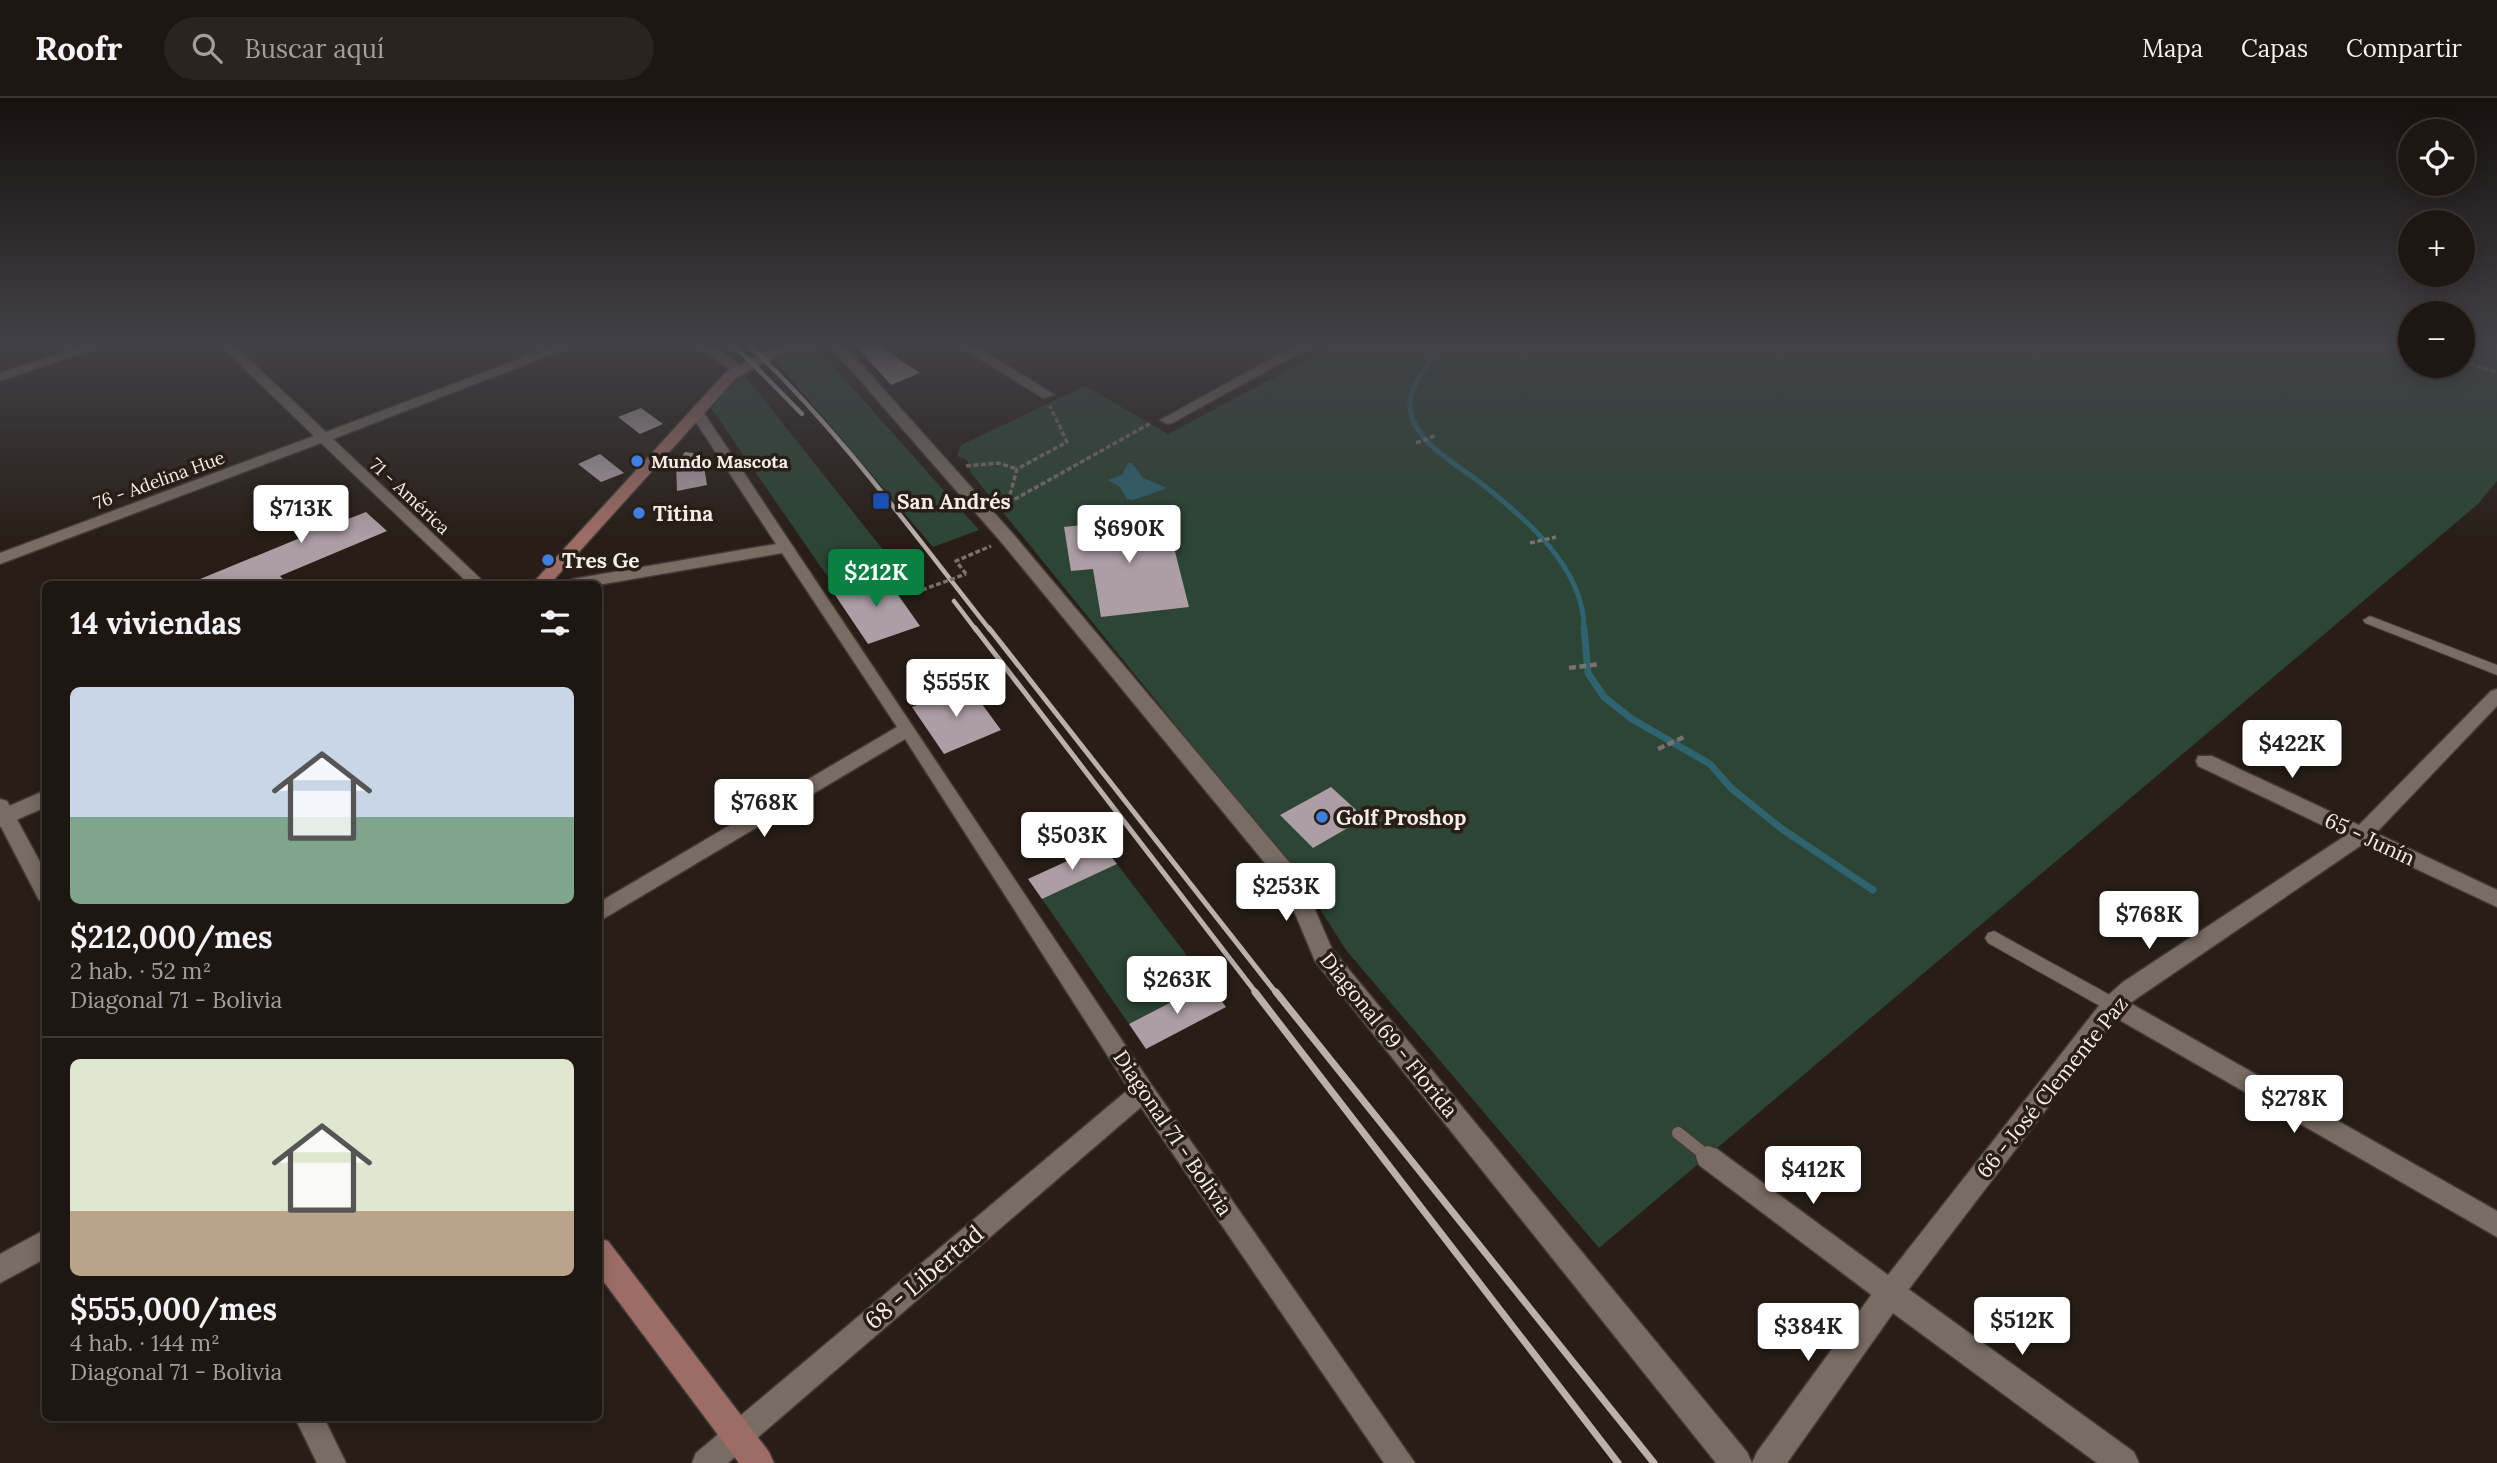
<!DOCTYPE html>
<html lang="es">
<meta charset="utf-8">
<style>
:root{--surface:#1e1611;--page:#2b231f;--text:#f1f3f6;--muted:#a19f9f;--line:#3c3531;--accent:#0b8043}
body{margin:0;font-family:Lora,serif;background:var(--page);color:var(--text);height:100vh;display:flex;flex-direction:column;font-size:26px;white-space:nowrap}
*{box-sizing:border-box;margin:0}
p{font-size:23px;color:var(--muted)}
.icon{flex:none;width:38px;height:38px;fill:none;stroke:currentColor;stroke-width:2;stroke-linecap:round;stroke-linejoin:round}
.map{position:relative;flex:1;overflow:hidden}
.sheet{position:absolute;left:42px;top:483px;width:560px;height:840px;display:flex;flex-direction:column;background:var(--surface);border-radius:10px;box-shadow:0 4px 18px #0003,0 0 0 2px var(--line)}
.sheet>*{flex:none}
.controls{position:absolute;left:2398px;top:21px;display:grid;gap:14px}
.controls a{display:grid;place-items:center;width:77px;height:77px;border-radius:50%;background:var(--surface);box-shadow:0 4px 18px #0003,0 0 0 2px var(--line);font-size:35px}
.price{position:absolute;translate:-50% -60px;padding:0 16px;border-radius:7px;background:#fff;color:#222;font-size:23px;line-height:46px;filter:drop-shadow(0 2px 4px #0008)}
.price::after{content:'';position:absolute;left:50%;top:42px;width:21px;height:16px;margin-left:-10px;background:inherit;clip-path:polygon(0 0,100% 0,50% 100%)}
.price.current{background:var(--accent);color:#fff}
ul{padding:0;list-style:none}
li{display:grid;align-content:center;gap:14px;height:371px;padding:0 28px}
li+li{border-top:2px solid var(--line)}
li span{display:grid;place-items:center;height:217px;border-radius:10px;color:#555}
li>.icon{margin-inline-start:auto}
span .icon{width:126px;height:126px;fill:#fffc;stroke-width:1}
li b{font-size:30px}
h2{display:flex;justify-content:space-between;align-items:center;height:84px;padding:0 28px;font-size:30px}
header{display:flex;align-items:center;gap:42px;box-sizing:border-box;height:98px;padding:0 35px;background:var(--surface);border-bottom:2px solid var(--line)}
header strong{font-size:33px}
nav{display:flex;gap:38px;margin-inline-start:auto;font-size:24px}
.search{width:490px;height:63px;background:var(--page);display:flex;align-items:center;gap:18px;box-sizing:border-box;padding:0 24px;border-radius:38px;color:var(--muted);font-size:26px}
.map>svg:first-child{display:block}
.green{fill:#2c4535}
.water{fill:#2e636f}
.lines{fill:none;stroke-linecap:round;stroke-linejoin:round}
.stream-far1{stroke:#2e636f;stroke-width:5}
.stream{stroke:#2e636f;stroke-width:7}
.building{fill:#ad9ea5}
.service-casing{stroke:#423a36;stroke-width:15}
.pedestrian-casing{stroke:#423a36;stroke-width:2}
.minor-casing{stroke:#423a36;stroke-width:3}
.tertiary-casing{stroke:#423a36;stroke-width:3}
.secondary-casing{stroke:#423a36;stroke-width:3}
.path-far1{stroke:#7b716c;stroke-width:3.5;stroke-dasharray:5 2.5;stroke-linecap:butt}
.path{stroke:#7b716c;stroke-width:4.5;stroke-dasharray:7 3.5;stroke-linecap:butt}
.service{stroke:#786c63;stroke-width:12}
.pedestrian{fill:#786c63;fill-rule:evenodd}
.minor{fill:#786c63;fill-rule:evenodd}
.tertiary{fill:#786c63;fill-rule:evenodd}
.secondary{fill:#9d6d65;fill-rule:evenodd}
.rail-far2{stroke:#bab1ad;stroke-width:4.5}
.rail-far1{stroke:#bab1ad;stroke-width:5}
.rail{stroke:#bab1ad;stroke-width:7}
.path-bridge{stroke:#7b716c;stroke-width:3.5;stroke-dasharray:5 2.5;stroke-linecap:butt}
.shop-dot{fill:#3f7fe0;stroke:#281e17;stroke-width:2.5}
.transit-dot{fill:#1a4fb4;stroke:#281e17;stroke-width:2.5}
.labels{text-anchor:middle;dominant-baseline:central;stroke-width:7;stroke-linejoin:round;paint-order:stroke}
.far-poi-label{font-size:18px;font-weight:bold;fill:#f5ede9;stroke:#281e17;text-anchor:start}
.far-street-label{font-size:18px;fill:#f5ede9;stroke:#281e17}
.poi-label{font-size:21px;font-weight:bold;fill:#f5ede9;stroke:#281e17;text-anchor:start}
.street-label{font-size:21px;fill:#f5ede9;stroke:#281e17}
.near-street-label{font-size:24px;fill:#f5ede9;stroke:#281e17}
</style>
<header>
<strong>Roofr</strong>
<div class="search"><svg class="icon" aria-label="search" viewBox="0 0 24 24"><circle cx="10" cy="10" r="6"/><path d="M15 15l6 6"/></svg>Buscar aquí</div>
<nav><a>Mapa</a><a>Capas</a><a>Compartir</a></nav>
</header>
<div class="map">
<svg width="2497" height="1365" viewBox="0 0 2497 1365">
<rect width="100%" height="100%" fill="#281e17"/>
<path class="green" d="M808 248H815L979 432 933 449 775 262Z
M1334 248H2410V268H2462V248H2497V383L2478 406 1599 1150 1346 852 1301 781 971 375 967 362 957 358 961 347 1085 288 1168 336Z
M742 274 892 463 832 485 711 310Z
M1117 766 1208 885 1129 926 1042 801Z"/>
<path class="water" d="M1128 365H1132L1143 380 1167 390 1133 402 1127 401 1120 389 1108 382 1122 377Z"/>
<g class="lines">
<path class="stream-far1" d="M1441 248C1430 265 1408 288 1410 310 1413 343 1455 365 1478 383 1523 418 1585 469 1584 532"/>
<path class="stream" d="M1584 530 1588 575 1604 599 1632 621 1710 666 1731 690 1782 731 1873 792"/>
</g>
<path class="building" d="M856 248H880L920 275 891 287Z
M641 310 663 326 640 336 618 319Z
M685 354 702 356 707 387 677 393 676 366Z
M600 356 624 375 601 384 578 366Z
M329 400 348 421 366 414 387 433 280 478 287 486H188L300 440 281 419Z
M1166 418 1189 509 1101 519 1093 471 1071 473 1064 429Z
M884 477 920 528 868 546 833 494Z
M968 587 1001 632 944 656 912 609Z
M1331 689 1365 720 1313 750 1280 717Z
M1102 747 1117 766 1042 801 1028 781Z
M1208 885 1226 909 1146 951 1129 926Z"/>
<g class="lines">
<g class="service-casing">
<path id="service" d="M1678 1035 1708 1059"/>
</g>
<g class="pedestrian-casing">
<path id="pedestrian" d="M2370 518 2497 567V577L2365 525 2363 522Z
M1994 833 2119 902 2122 907 2119 912 2113 915 2107 912 1988 845 1985 840 1988 835Z"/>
</g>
<g class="minor-casing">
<path id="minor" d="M81 248H102L0 283V275Z
M221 248H235L326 334 554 248H573L333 341 486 486H469L321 345 0 466V455L314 338Z
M697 248H713L745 271 733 274Z
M959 248H975L1055 297 1043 300Z
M1295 248H1312L1172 325 1167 326 1160 322Z
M697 311 704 315 1151 986 1415 1365H1384L1141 1009 728 1365H692L696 1355 1129 991 905 641 598 824V805L897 629 782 455 598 487 565 486 573 481 776 446 690 315Z
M2497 591V608L2376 735 2497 792V809L2363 746 2130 905 2497 1113V1139L2116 920 1899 1204 1890 1208 1881 1204 1699 1067 1696 1059 1699 1051 1708 1048 1717 1051 1888 1177 2105 900 2123 884 2345 738 2198 668 2196 663 2198 658H2212L2359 727 2491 593Z
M0 701 7 703 46 775V804L39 802 0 727Z
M295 1320H324L346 1365H317Z"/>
</g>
<g class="tertiary-casing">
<path id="tertiary" d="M830 248H845L1014 437 1300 777 1332 851 1747 1354 1752 1365H1716L1315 863 1283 787 1002 445Z
M46 692V709L0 729V712Z
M46 1131V1160L0 1185V1156Z
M1890 1181 1900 1185 2134 1354 2139 1365H2097L1893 1215 1787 1365H1752L1757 1354 1880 1185Z"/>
</g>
<g class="secondary-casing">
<path id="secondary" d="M777 248H798L736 280 550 486H532L726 274Z
M598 1140 608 1143 769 1354 774 1365H739L598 1176Z"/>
</g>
<path class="path-far1" d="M2462 264 2497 274
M1416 345 1437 337
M966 368 998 365 1017 371
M1008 404 1017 371 1067 344 1050 308
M1008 405 1151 325
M1530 445 1556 439
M966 476 956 463 991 448
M833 489 901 465 922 492"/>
<path class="path" d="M1569 570 1600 566
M1658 651 1684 639"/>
<use href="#service" class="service"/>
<use href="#pedestrian" class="pedestrian"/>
<use href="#minor" class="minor"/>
<use href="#tertiary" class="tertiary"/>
<use href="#secondary" class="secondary"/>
<path class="rail-far2" d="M735 248 802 316
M750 248C840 333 913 435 990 532
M954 503 976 532"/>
<path class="rail-far1" d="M975 530 1257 896
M989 530 1277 896"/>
<path class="rail" d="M1255 894 1618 1365
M1276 894 1654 1365"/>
<path class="path-bridge" d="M922 492 966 476"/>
</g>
<linearGradient id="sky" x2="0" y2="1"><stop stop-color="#16100d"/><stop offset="0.56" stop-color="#424147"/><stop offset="1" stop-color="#424147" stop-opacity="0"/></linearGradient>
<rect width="2497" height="440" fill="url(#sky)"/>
<g class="shop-dot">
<circle cx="637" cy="363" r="7"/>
<circle cx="639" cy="415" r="7"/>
<circle cx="548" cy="462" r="7"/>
<circle cx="1322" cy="719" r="7"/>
</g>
<rect class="transit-dot" x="872" y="394" width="18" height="18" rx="3.5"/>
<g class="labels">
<g class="far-poi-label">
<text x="651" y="363">Mundo Mascota</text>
</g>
<g class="far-street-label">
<text transform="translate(159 382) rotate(-20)">76 - Adelina Hue</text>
<text transform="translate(410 398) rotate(43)">71 - América</text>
</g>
<g class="poi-label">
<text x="897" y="403">San Andrés</text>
<text x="653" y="415">Titina</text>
<text x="562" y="462">Tres Ge</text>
<text x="1336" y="719">Golf Proshop</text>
</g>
<g class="street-label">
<text transform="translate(2370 741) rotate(25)">65 - Junín</text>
<text transform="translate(1389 937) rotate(51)">Diagonal 69 - Florida</text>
<text transform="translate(2052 989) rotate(-51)">66 - José Clemente Paz</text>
<text transform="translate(1173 1035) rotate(56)">Diagonal 71 - Bolivia</text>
</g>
<g class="near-street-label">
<text transform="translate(924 1179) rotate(-40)">68 - Libertad</text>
</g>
</g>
</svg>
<div class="controls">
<a><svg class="icon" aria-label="locate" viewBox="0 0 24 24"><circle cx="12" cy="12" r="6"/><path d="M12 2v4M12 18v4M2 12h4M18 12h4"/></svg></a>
<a>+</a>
<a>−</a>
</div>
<b class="price" style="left:301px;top:447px">$713K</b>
<b class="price" style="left:1129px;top:467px">$690K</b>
<b class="price current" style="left:876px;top:511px">$212K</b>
<b class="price" style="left:956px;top:621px">$555K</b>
<b class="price" style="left:2292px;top:682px">$422K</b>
<b class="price" style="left:764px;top:741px">$768K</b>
<b class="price" style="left:1072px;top:774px">$503K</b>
<b class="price" style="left:1286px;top:825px">$253K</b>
<b class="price" style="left:2149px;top:853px">$768K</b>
<b class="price" style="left:1177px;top:918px">$263K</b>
<b class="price" style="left:2294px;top:1037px">$278K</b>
<b class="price" style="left:1813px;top:1108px">$412K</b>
<b class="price" style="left:2022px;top:1259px">$512K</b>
<b class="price" style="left:1808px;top:1265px">$384K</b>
<section class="sheet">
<h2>14 viviendas<svg class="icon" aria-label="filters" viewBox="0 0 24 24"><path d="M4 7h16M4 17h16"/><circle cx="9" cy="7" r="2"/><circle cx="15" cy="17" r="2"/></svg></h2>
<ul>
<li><span style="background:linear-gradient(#c9d6e8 60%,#7fa58c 0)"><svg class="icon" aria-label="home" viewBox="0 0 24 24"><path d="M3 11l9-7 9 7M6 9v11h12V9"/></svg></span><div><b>$212,000/mes</b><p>2 hab. · 52 m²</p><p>Diagonal 71 - Bolivia</p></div></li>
<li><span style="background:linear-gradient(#dfe7d0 70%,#b9a48a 0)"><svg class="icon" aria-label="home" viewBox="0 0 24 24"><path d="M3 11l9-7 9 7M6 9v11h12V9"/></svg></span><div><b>$555,000/mes</b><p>4 hab. · 144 m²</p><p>Diagonal 71 - Bolivia</p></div></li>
</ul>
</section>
</div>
